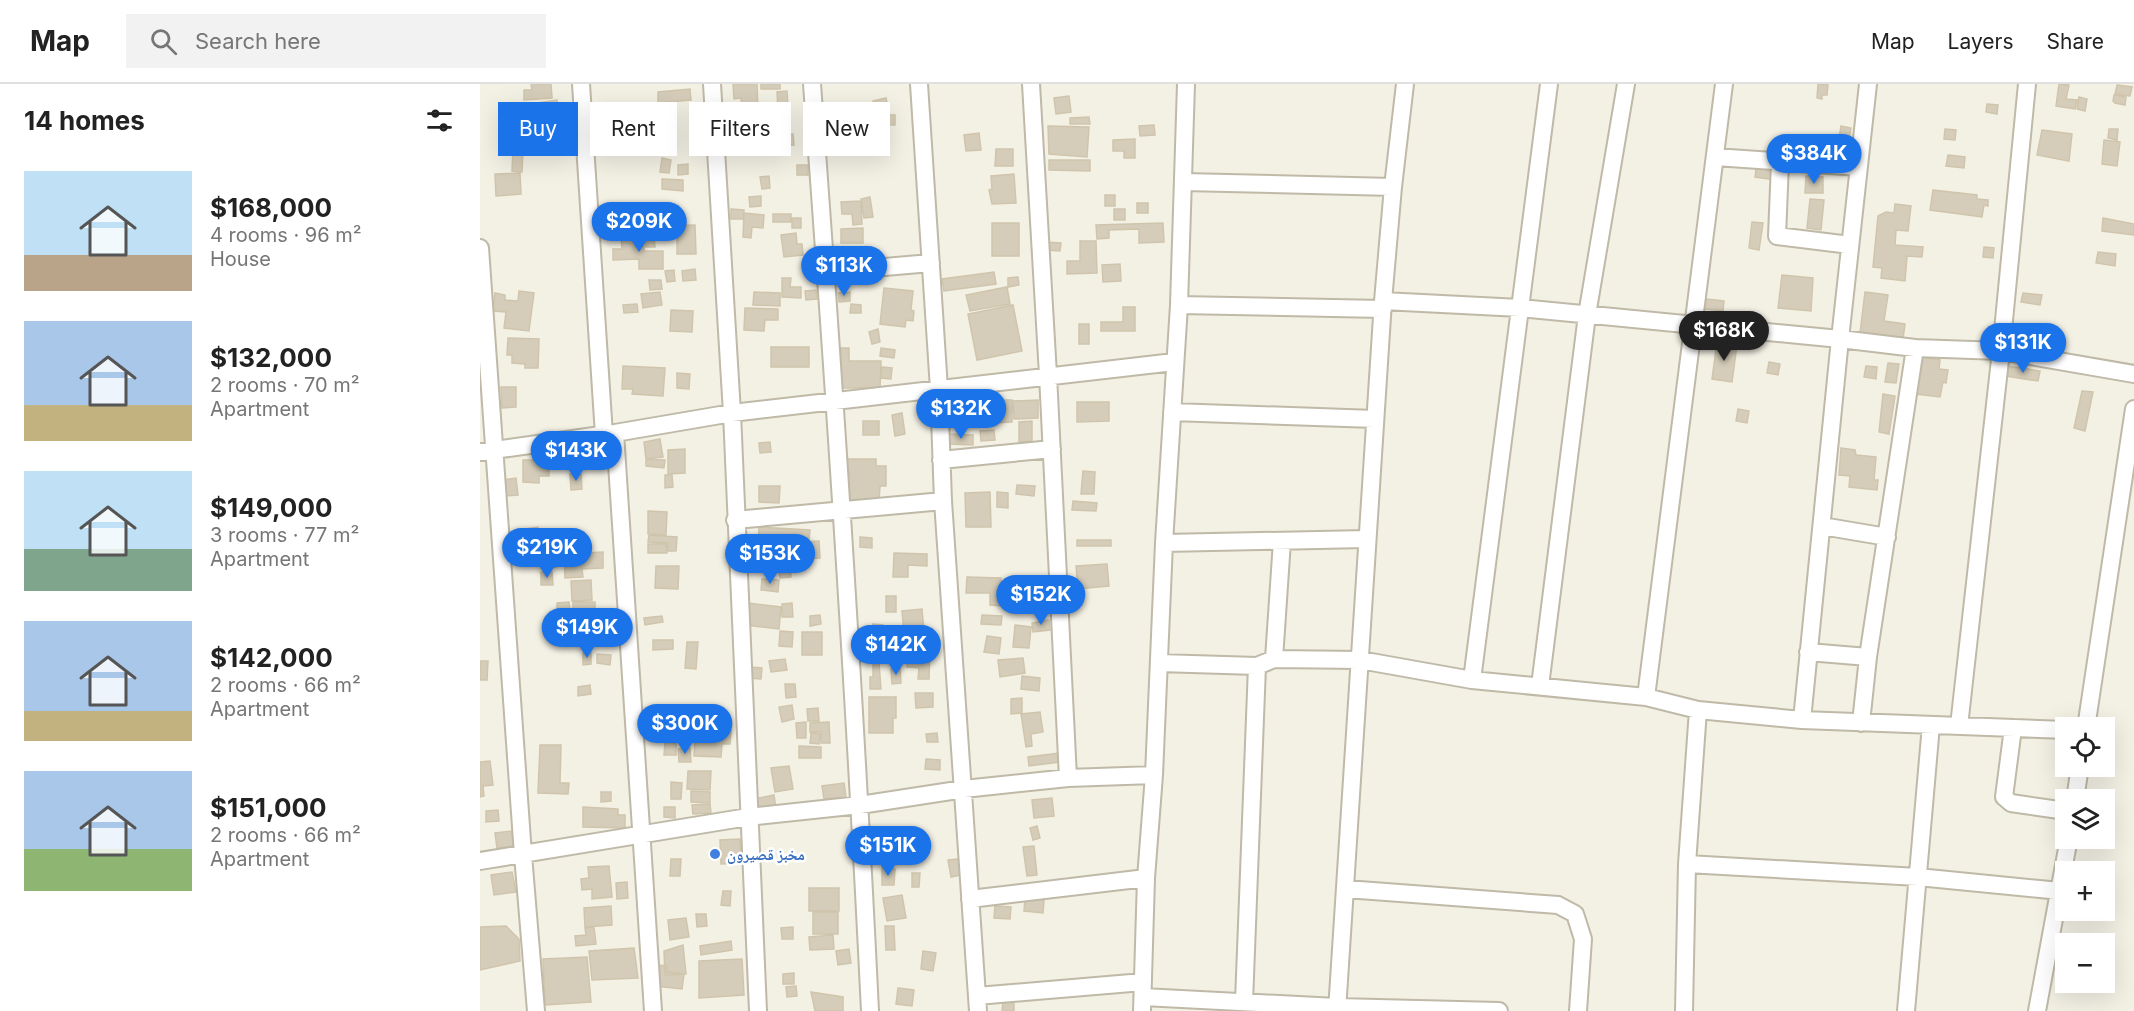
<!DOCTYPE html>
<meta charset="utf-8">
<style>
:root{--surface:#fff;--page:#f2f2f2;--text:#222;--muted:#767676;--line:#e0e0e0;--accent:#1a73e8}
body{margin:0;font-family:Inter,"Noto Naskh Arabic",sans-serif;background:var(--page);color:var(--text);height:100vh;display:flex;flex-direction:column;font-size:22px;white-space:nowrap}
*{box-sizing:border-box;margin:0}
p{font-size:20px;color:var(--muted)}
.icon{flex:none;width:33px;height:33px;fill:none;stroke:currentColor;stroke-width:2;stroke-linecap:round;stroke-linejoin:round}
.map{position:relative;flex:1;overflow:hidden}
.panel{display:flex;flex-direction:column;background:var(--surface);width:480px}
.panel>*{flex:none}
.guide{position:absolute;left:18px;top:18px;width:570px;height:54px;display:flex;gap:12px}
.controls{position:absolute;left:1575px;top:633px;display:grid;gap:12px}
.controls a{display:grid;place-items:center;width:60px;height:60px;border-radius:0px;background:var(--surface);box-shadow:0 6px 24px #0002;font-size:30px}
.price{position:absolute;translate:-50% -51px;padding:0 14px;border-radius:21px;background:var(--accent);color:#fff;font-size:20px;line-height:39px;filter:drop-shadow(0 2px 3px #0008)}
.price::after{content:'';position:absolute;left:50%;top:36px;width:18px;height:14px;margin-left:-9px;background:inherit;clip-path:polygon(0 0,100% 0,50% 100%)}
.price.selected{background:#222;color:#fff}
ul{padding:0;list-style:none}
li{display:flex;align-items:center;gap:18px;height:150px;padding:0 24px}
li span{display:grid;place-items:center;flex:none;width:168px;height:120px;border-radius:0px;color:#555}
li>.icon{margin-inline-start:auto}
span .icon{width:72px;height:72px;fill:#fffc;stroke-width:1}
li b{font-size:26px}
h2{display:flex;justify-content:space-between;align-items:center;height:72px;padding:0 24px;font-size:26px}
.pill{padding:0 21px;border-radius:0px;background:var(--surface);box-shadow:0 6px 24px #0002;font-size:21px;line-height:54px}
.pill.selected{background:var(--accent);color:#fff}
header{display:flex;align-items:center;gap:36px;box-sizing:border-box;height:84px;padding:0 30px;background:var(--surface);border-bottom:2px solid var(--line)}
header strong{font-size:28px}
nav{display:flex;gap:33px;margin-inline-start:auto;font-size:21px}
.search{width:420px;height:54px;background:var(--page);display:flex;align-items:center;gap:15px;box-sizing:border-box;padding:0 21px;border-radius:0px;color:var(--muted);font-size:22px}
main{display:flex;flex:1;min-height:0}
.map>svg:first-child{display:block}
.building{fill:#d5cdb9;stroke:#d0c5ac;stroke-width:1.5}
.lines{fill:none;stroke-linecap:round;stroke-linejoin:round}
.minor-casing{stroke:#bfb9a7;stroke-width:20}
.minor{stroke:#fff;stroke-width:16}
.shop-dot{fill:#3f7fe0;stroke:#fff;stroke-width:2}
.labels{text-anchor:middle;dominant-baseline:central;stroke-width:5;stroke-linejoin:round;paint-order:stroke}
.shop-label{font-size:15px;font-weight:bold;fill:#366cbe;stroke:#fff;text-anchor:start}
</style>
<header>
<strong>Map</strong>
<div class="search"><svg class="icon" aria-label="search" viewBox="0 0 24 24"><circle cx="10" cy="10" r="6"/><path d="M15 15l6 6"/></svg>Search here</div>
<nav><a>Map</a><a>Layers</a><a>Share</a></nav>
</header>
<main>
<section class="panel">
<h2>14 homes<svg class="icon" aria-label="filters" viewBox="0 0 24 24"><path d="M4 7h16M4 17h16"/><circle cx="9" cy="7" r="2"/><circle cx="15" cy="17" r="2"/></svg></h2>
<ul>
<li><span style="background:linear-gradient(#bfe0f5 70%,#b9a48a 0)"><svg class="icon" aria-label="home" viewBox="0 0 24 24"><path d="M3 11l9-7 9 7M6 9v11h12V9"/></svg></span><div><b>$168,000</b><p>4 rooms · 96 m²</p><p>House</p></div></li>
<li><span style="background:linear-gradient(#a9c7e8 70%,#c2b280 0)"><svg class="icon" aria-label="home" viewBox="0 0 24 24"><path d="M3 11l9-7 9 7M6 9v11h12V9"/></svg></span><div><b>$132,000</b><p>2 rooms · 70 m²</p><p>Apartment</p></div></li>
<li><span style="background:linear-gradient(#bfe0f5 65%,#7fa58c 0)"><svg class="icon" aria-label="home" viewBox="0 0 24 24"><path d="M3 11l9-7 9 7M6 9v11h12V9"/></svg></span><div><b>$149,000</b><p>3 rooms · 77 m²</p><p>Apartment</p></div></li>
<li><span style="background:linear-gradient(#a9c7e8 75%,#c2b280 0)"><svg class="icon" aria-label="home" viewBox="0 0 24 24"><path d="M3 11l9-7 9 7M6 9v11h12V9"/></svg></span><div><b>$142,000</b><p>2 rooms · 66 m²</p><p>Apartment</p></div></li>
<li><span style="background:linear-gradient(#a9c7e8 65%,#8fb573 0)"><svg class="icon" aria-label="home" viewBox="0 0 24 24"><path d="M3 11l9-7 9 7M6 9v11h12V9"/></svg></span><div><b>$151,000</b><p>2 rooms · 66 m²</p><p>Apartment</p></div></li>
</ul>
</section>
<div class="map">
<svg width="1654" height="927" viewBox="0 0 1654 927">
<rect width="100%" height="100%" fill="#f3f0e4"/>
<path class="building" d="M51 0H71L72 14 44 16V6H52Z
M253 0H277L278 27H262L261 14 254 15Z
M281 0H300V5H281Z
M1338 0 1348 1 1347 11H1342V15L1337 14Z
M1579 0 1589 1 1586 15 1597 16 1595 25 1576 22Z
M1637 1 1652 3 1650 12 1635 10Z
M210 5 211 16 178 19V8Z
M307 7 308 24 298 25 297 8Z
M1634 11 1646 13 1645 21 1635 19 1633 17Z
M589 12 591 28 576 30 574 14Z
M1599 13 1607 15 1605 27 1597 25Z
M406 14 408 24 395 27 393 17Z
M77 16 79 34 53 37 51 20Z
M1507 20 1518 21 1517 30 1506 28Z
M299 26H310L309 44H298Z
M403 31H415V41H403Z
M609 33 610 40H590V34Z
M122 40H130L129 52H122Z
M674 41 675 51 660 52 659 42Z
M568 42 609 43 607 73 569 70Z
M1361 42 1371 44 1368 62 1363 61V56L1359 55Z
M355 43H376V62H355Z
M1465 45 1476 46 1475 56 1464 55Z
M1629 45H1638L1637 56 1628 54Z
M277 46V58H257L258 47Z
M1562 46 1592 50 1589 77 1557 71Z
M499 49 501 66 486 67 484 51Z
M313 50 314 61 289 63 288 52Z
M655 55V74H644V67H633V56Z
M1624 56 1640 58 1637 82 1622 80Z
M516 65H533V82H515Z
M33 66H43L42 88 32 87Z
M1468 71 1485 73 1484 84 1466 82Z
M182 74 191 76 189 89 180 88Z
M569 76H610V87L569 86Z
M1277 78 1298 80 1296 96 1275 93Z
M208 80V90L198 91V81Z
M317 81H328V91H317Z
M40 89 41 110 16 112 15 90Z
M534 90 536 119 512 120 509 106 512 105 511 92Z
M289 92 290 104 282 105 280 93Z
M1326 92 1343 93V109H1325Z
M182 95 203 96V107L182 105Z
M1453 106 1497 111V115L1508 116V122L1504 121 1502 133 1450 126Z
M625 111H635V122H625Z
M281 112V122L270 123 269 113Z
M390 113 393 133 384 134 381 115Z
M1330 115 1344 116 1341 146 1327 144Z
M381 117 382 140 373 141 372 130H362L361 118Z
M657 119H668V129H657Z
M1415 120 1431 122 1428 147 1416 146 1415 161 1443 163 1442 173 1427 172 1425 197 1401 194 1402 184 1393 183 1398 132 1406 128 1414 129Z
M251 125 264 126 263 135H251Z
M634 125H645V136H634Z
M264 129 284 131 283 144 272 143 271 154 263 153Z
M293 130H311V138H293Z
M312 134H321V144H312Z
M1623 134 1654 140V151L1622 147Z
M1272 138 1283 139 1279 166 1269 164Z
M512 139H539V172H512Z
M683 139 684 158 659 159V145L629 146V154L617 155 616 141Z
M215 141 216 170H197V154H184V142Z
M383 144V159H361V145Z
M173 145 175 163H166L165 146Z
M316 149 317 160H322L323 171 304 173 301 151Z
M141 151H164V167H183V185H159V175L133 176V165H142Z
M600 157H616L617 189 587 190V177H600Z
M565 158 581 159 580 167 565 166Z
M1504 163 1514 164 1513 174 1503 173Z
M1618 168 1636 170 1635 182 1616 179Z
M640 180 641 197 623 198 622 181Z
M215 185 216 196 203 197 202 187Z
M194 186 195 197 187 198 185 187Z
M514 188 516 200 464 207 462 195Z
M1302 191 1333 194 1331 227 1298 224Z
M538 193 539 201 528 203V194Z
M302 194H311L310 203H321V214L302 213Z
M169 196H181L182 205 170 206Z
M527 203 530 220 490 227 486 211Z
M404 204 433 207 431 226 434 227 433 237 426 236 425 243 400 240Z
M336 206 337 215 326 216 325 207Z
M39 207 54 209 49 247 24 244 26 228 13 227 15 209 25 211V216L38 217Z
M180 208 182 221 163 224 161 210Z
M274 208 300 209V222L273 221Z
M370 208V217L359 218 358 209Z
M1385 208 1408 211 1404 237 1425 240 1423 255 1380 249Z
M1543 209 1562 211 1560 221 1541 218Z
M1226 215 1244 217 1243 227 1225 225Z
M157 220 158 228 144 229 143 221Z
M371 220 381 221V229H370Z
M533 221 542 267 497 276 488 230Z
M643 223H655V247H621V238H643Z
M265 224 298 225V236H285L284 247 264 246Z
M191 226 213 227 212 248 190 247Z
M599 240H609V260H599Z
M398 245 400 258 392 260 389 248Z
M28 254 59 255 58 284H45V280L32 279V271H27Z
M1237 258 1257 261 1252 298 1232 295Z
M291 263H329V283H291Z
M361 264H369V277H401L400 304H360Z
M401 264 415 266 414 274 400 272Z
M1441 273 1460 276 1459 285 1468 286 1466 299 1463 298 1460 313 1436 310Z
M1289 278 1300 280 1298 291 1287 289Z
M1408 279 1419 280 1416 299 1405 298Z
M143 282 185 284 183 312 152 310 153 305H142Z
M1386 282 1397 283 1396 295 1384 293Z
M1527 282 1560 287 1558 297 1525 292Z
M402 283 412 284 411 295 401 294Z
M197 289 210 290 209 305 197 304Z
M21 303H36V323L22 324Z
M1602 307 1613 308 1605 347 1594 344Z
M1403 310 1415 312 1409 350 1399 348Z
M520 316H532V338L513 339V329H520Z
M558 316V334L534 335 533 317Z
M597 318H629V337L597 338Z
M488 322 490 342 479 343 477 323Z
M1258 325 1269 327 1267 339 1256 337Z
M422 329 425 350 415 352 412 331Z
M383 337H399V351H383Z
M552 337V357L539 358V338Z
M514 346 515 356 501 357 500 347Z
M469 350 493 351V361L469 360Z
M180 355 183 373 166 375 164 358Z
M290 358 291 368 280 369 279 359Z
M116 364 120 382 107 385 103 367Z
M1361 364 1375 366 1376 371 1396 373 1394 396H1398L1397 406 1369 403 1370 392 1359 391Z
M205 365V389L188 390V366Z
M166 375 185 376 184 384 166 382Z
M363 375H396V382H406V402H400L399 417H369V389H363Z
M43 376H69V392H59V399L43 398Z
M603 387 615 388 614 410H601Z
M90 390H101L102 405 91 406Z
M185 391H192L193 403 185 404Z
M36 394 38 411 25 412 23 396Z
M537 401 555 402 554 412 536 410Z
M279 402H300L299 419 279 418Z
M510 408 511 443H486L485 409Z
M517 408 528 409V424L517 423Z
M593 417 617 419 616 427 592 426Z
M168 427 187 428 186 451 168 450Z
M58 443 59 451 39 454 38 446Z
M279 443 330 446 329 455 291 453 290 467 278 466Z
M169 451 197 453 196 467H187L188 459 168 458Z
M380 453 392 454V464L380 463Z
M597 456H631V462H597Z
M339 457 340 474 291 477V470L301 469V459Z
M168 460H186L187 469H168Z
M123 468V484L102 485 103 493 85 494 84 470Z
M414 469 447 470V482L428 481V493H413Z
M74 472 76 483 61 484 60 473Z
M310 479 311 493 300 494 298 480Z
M627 480 629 502 598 505 596 482Z
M176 482H199L198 505 175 504Z
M61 488H72L73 501H61Z
M558 492 560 515 539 517 538 493Z
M487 493 521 494V522L510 521V509H486Z
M282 495 299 496 298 508 281 506Z
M111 496 112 516 92 517 91 497Z
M406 512H416V528H406Z
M566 515 567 524 554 526 553 517Z
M551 517 552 527 531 529 530 519Z
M89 518 90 526 77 528V519Z
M93 518H115V541H93Z
M268 519 301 523 299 545 265 541Z
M312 519 313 533H302V520Z
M442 525 444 548 424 550 422 527Z
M340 531 341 540 330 542V532Z
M502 531 522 532 521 541 501 540Z
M182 532 183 538 165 541 164 534Z
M569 536 570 546 553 548 552 539Z
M393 540 403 541V551L393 550Z
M535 541 551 543 549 564 533 563Z
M300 547 313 548 312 563 299 562Z
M322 548H342V571H322Z
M100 551 110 554 107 564 97 561Z
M507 552 521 554 519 570 504 568Z
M173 556H193V565L173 566Z
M207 558H218L216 585 205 584Z
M428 566H450L449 595H438L439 584 427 583Z
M103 569H111V580L103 581Z
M117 570 131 571 130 581 117 579Z
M543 574 545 589 520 593 518 576Z
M305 575 307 586 291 588 289 577Z
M0 577H8L7 596H0Z
M399 579 401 605H390V593H393V580Z
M270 583 282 584 281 595 268 594Z
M420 584 421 599 412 600 411 585Z
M542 592 560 594 559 607 541 605Z
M305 600H315L316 613 306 614Z
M110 601 111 610 98 612V603Z
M435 609H453V623L436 624Z
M389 613H416V634H413V649H389Z
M542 614V629L531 630V615Z
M312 621 314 635 302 638 299 623Z
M338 624 339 637H328L327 625Z
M560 628 563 648 551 650 552 662 546 663 541 630Z
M326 638V654H317L316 639Z
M349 638 350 659H341V648H330V639Z
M216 644 251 646 250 660H242L241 673 214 672Z
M331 649 340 650 339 660 330 659Z
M457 649 458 658H447L446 650Z
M185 659H196V671H184Z
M60 661H81L80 699H89L88 710 58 709Z
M319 662 341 663V674H319Z
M210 664 211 678H199L198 665Z
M579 669 580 678 549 682 548 673Z
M446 675 460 676V686L445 685Z
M10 677 13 701 3 702 4 712 0 713V678Z
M309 682 313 705 295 708 291 684Z
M208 687H231L230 706 207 705Z
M191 698 202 699 201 715H191Z
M364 699 366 713 344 715 342 702Z
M211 707 230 708V719L211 718Z
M121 708H131V717L121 718Z
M294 711 296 725 277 729 274 715Z
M572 714 574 732 554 734 552 716Z
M230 720 231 729 213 730 212 721Z
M103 723 138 725V731H145V744L103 743Z
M184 723H195V734L184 733Z
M18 726 19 737 6 738V727Z
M557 742 560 754 553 756 550 744Z
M32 747 34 762 17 764 15 749Z
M260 755 261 779 241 780 240 756Z
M554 762 557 791 547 792 543 763Z
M403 773H412V782H402Z
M191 775H201L200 792H190Z
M478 775 481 791 471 793 468 776Z
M129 782 132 813 112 815V805L102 806 101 795 109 794 108 783Z
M402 784 415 785 414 801H402Z
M32 788 36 808 14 811 11 791Z
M432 789H440L439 803H432Z
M147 798 148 814 137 815 136 799Z
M329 804H359V827H329Z
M243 807H251L250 822 241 821Z
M422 811 426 834 407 837 403 814Z
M545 814 564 816 563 829 544 827Z
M131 822 132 841 105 843 104 824Z
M515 822 531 823 530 835 514 834Z
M333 828H358V850H333Z
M216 830H226L227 842 217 843Z
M206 834 209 853 190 856 188 836Z
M26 842 39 855 40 877 0 886V843Z
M405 842H414L415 866H406Z
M114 843 116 860 96 862 95 852 106 851 105 844Z
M313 843V855H302L301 844Z
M353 851 354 865 330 866 329 853Z
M251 857 252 866 221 871 220 862Z
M203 861 206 890 185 891 184 867Z
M154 864 158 894 112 896 109 867Z
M369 865 371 879 358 881 356 867Z
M443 867 456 869 453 887 441 885Z
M107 873 111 918 65 921 63 875Z
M262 875 264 911 219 914V877Z
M178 881 187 882V888L204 890 202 905 175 902Z
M314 889V900H303V890Z
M316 902 317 912 307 913 306 903Z
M418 904 434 906 432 922 416 920Z
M331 908 363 913V927H335Z
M523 918 534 919V927H522Z"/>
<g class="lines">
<g class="minor-casing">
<path id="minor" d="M101 0 124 351
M232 0 252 329 278 927
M332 0C355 309 375 618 390 927
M439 0 459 305 463 417 498 927
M551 0 568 291 588 694
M1235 73 1379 83
M1300 79 1297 152 1370 161
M703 98 913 103
M0 164 43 771 56 927
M346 188 451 179
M903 217 1040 224 1360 255 1435 264 1521 267 1654 290
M699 221 903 225
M692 328 895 335
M135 349 173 927
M0 368 135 349 252 329 694 278
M461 376 572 365
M255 436 463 417
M1342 442 1407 453
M684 459 886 455
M1328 568 1388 573
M794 575 802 457
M679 579 777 582 794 575 880 576 992 596 1166 613 1218 626 1322 636 1586 646
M992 596 1069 0
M1060 602 1107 231 1146 0
M1166 613 1244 0
M1322 636 1360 255 1388 0
M1381 639 1388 573 1435 264
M1479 642 1521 267 1547 0
M1533 644 1524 713 1531 719 1586 727
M1606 644 1654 325
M1595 716 1600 682
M0 777 268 733 380 721 484 705 588 694 674 691
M1207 780 1438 793 1580 807
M866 805 1078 821 1095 830 1103 855 1098 927
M490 815 666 794
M497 912 663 898
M663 913 857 923 1019 927
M764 918 777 582
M662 927 666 794 674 691 684 459 699 221 706 0
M857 927 903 217 913 103 925 0
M1204 927 1207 780 1218 626
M1426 927 1451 641
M1557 927 1589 754"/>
</g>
<use href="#minor" class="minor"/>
</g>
<circle class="shop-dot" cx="235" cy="770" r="6"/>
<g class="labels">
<g class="shop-label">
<text x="247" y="770">مخبز قصيرون</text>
</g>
</g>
</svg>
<div class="controls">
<a><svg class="icon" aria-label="locate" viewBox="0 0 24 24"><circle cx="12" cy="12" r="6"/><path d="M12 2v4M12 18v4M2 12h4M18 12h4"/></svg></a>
<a><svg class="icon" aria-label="layers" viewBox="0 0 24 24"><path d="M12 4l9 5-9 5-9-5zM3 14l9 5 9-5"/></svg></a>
<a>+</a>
<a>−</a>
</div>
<b class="price" style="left:1334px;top:101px">$384K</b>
<b class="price" style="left:159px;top:169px">$209K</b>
<b class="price" style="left:364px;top:213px">$113K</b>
<b class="price selected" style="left:1244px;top:278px">$168K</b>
<b class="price" style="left:1543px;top:290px">$131K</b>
<b class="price" style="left:481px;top:356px">$132K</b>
<b class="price" style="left:96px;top:398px">$143K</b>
<b class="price" style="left:67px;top:495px">$219K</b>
<b class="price" style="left:290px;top:501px">$153K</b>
<b class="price" style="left:561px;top:542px">$152K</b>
<b class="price" style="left:107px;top:575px">$149K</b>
<b class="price" style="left:416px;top:592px">$142K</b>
<b class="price" style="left:205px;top:671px">$300K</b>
<b class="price" style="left:408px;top:793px">$151K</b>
<div class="guide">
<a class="pill selected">Buy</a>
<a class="pill">Rent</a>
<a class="pill">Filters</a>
<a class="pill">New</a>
</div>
</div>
</main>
